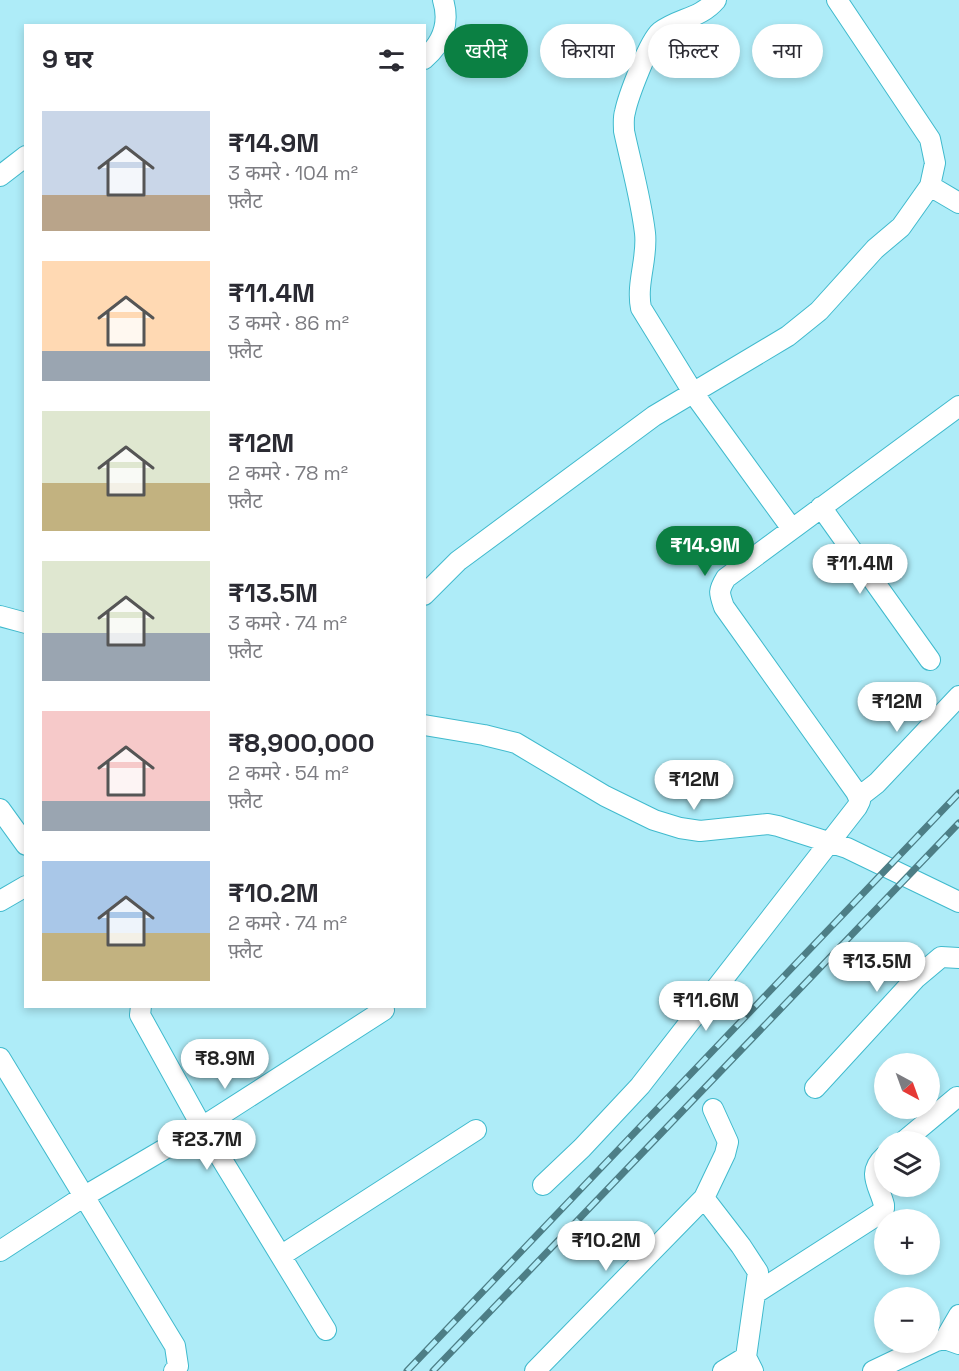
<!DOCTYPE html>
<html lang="hi">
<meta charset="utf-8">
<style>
:root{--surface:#fff;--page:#f2f2f3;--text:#2b2b33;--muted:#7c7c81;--accent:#0b8043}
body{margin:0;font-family:"Space Grotesk","Noto Sans Devanagari",sans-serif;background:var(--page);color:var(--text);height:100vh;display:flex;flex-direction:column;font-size:22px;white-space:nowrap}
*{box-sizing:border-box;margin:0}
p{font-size:20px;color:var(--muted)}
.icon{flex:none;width:33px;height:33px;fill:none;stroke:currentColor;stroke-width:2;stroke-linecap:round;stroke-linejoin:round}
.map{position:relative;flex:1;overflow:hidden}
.drawer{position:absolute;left:24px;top:24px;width:402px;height:984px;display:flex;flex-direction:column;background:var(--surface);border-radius:0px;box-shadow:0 3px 9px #0003}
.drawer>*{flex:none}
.hud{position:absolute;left:444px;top:24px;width:424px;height:54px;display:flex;gap:12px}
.needle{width:39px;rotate:139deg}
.fabs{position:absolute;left:874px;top:1053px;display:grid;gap:12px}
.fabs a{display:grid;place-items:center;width:66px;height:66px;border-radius:50%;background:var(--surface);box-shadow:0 3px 9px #0003;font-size:30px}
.price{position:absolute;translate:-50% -51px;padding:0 14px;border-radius:21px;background:#fff;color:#222;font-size:20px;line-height:39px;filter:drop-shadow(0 2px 3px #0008)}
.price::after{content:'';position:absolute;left:50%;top:36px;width:18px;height:14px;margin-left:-9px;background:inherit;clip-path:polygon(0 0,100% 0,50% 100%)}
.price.on{background:var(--accent);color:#fff}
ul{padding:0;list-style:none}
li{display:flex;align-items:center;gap:18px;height:150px;padding:0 18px}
li span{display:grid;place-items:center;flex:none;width:168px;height:120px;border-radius:0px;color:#555}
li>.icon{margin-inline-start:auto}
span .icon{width:72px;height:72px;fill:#fffc;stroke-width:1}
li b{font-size:26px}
h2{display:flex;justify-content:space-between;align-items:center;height:72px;padding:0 18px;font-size:26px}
.pill{padding:0 21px;border-radius:27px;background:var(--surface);box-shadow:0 3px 9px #0003;font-size:21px;line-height:54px}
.pill.on{background:var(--accent);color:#fff}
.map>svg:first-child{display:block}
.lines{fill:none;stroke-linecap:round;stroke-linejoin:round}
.street-casing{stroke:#40bacd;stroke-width:22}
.street{stroke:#fff;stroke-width:20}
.rail-casing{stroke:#4d7e86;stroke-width:7}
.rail{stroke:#aeecf8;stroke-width:4.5;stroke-dasharray:14;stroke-linecap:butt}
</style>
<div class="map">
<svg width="959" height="1371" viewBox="0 0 959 1371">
<rect width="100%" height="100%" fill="#aeecf8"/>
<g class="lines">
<g class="street-casing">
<path id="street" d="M716 0C700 19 678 18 660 32 649 41 628 97 625 112 623 118 624 125 624 131 631 164 641 199 645 233 648 258 636 283 641 308L694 394 792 529
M424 59C443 43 450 23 443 0
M0 176 26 156
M930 186 959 203
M821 507 930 660
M424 595 458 561 654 416 788 336 819 311 875 249 901 227 930 186 935 163 930 139 837 0
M0 616 26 623
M424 725 484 735 516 743 605 796 654 820 680 828 700 831 768 824 778 826 847 848 959 902
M859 797 877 783 959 696
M0 809 26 845
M0 901 26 886
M141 1006 140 1015 202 1127 326 1330
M0 1058 175 1346 178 1366 174 1371
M815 1088 916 978 941 957 959 958
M713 1109 728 1142 725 1154 704 1198 741 1246 758 1272 746 1357 753 1371
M903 1142 957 1097
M543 1185 582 1148 640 1086 857 807 860 801 856 792 724 607C719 593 718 591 726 578L959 406
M0 1251 83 1197 202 1127 384 1010
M282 1255 476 1130
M756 1293 879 1214 884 1209V1205C879 1185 866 1173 885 1156
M945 1339 959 1315
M535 1371 704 1198
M723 1371 746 1357
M873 1371 936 1341 945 1339 959 1344"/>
</g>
<use href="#street" class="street"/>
<g class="rail-casing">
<path id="rail" d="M407 1371 959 793
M433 1371 959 823"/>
</g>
<use href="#rail" class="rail"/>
</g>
</svg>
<div class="fabs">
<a><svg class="needle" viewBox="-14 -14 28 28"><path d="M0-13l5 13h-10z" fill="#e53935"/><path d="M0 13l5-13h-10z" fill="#7c7c81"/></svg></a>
<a><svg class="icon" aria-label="layers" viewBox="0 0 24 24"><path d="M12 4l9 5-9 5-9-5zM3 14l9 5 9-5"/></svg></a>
<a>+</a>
<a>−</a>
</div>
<b class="price on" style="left:705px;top:577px">₹14.9M</b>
<b class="price" style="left:860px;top:595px">₹11.4M</b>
<b class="price" style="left:897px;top:733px">₹12M</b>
<b class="price" style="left:694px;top:811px">₹12M</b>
<b class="price" style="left:877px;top:993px">₹13.5M</b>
<b class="price" style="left:706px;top:1032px">₹11.6M</b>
<b class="price" style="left:225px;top:1090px">₹8.9M</b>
<b class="price" style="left:207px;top:1171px">₹23.7M</b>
<b class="price" style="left:606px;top:1272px">₹10.2M</b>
<div class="hud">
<a class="pill on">खरीदें</a>
<a class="pill">किराया</a>
<a class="pill">फ़िल्टर</a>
<a class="pill">नया</a>
</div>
<section class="drawer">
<h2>9 घर<svg class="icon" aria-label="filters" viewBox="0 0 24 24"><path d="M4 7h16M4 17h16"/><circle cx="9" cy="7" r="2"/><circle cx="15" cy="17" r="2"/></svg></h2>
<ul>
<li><span style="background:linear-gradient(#c9d6e8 70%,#b9a48a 0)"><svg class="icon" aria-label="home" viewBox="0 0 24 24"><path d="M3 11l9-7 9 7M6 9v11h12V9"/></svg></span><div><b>₹14.9M</b><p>3 कमरे · 104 m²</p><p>फ़्लैट</p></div></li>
<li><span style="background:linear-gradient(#ffd9b3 75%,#9aa5b1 0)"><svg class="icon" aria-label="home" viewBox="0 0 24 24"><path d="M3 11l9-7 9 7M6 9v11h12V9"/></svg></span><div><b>₹11.4M</b><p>3 कमरे · 86 m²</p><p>फ़्लैट</p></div></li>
<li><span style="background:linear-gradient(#dfe7d0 60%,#c2b280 0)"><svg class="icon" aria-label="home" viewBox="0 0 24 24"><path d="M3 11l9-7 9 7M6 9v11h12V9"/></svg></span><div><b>₹12M</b><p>2 कमरे · 78 m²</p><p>फ़्लैट</p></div></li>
<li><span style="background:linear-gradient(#dfe7d0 60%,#9aa5b1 0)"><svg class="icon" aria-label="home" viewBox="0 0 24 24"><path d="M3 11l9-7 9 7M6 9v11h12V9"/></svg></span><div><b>₹13.5M</b><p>3 कमरे · 74 m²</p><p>फ़्लैट</p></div></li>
<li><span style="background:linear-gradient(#f6c9c9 75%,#9aa5b1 0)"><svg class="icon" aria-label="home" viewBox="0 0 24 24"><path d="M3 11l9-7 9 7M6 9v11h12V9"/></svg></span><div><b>₹8,900,000</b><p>2 कमरे · 54 m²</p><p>फ़्लैट</p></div></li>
<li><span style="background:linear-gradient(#a9c7e8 60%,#c2b280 0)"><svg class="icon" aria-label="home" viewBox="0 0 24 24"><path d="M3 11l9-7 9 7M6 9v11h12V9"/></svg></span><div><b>₹10.2M</b><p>2 कमरे · 74 m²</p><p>फ़्लैट</p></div></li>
</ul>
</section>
</div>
